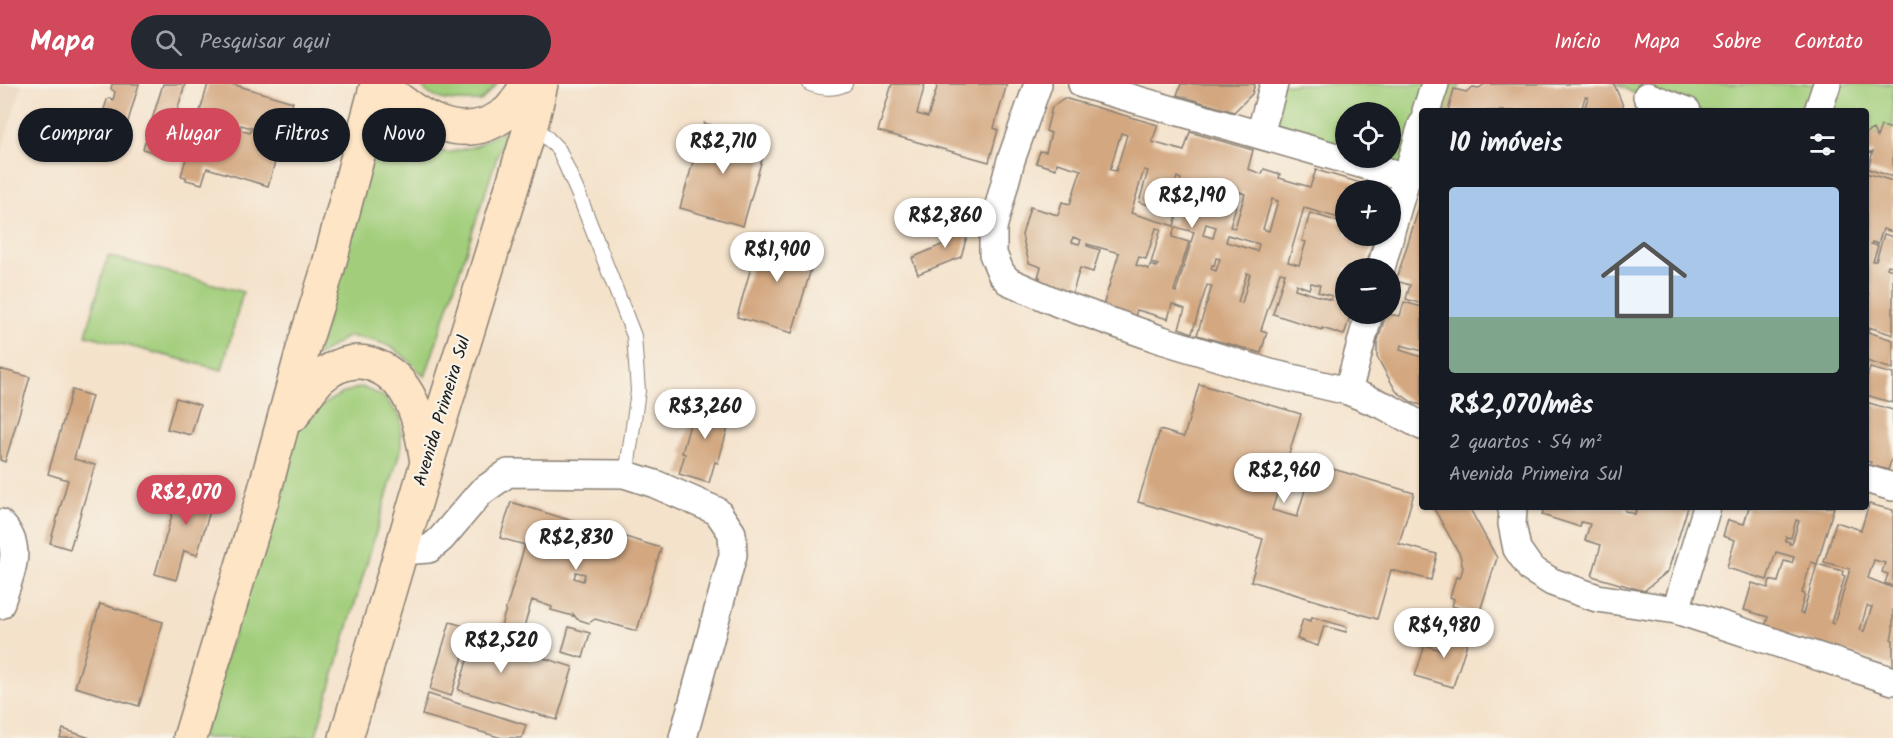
<!DOCTYPE html>
<html lang="pt">
<meta charset="utf-8">
<style>
:root{--surface:#171b24;--page:#242831;--text:#f1f3f6;--muted:#9ea1a6;--line:#363941;--accent:#d1495b}
body{margin:0;font-family:Kalam,sans-serif;background:var(--page);color:var(--text);height:100vh;display:flex;flex-direction:column;font-size:22px;white-space:nowrap}
*{box-sizing:border-box;margin:0}
p{font-size:20px;color:var(--muted)}
.icon{flex:none;width:33px;height:33px;fill:none;stroke:currentColor;stroke-width:2;stroke-linecap:round;stroke-linejoin:round}
.map{position:relative;flex:1;overflow:hidden}
.sheet{position:absolute;left:1419px;top:24px;width:450px;height:402px;display:flex;flex-direction:column;background:var(--surface);border-radius:6px;box-shadow:0 2px 4px #0004}
.sheet>*{flex:none}
.hud{position:absolute;left:18px;top:24px;width:570px;height:54px;display:flex;gap:12px}
.controls{position:absolute;left:1335px;top:18px;display:grid;gap:12px}
.controls a{display:grid;place-items:center;width:66px;height:66px;border-radius:50%;background:var(--surface);box-shadow:0 2px 4px #0004;font-size:30px}
.price{position:absolute;translate:-50% -51px;padding:0 14px;border-radius:21px;background:#fff;color:#222;font-size:20px;line-height:39px;filter:drop-shadow(0 2px 3px #0008)}
.price::after{content:'';position:absolute;left:50%;top:36px;width:18px;height:14px;margin-left:-9px;background:inherit;clip-path:polygon(0 0,100% 0,50% 100%)}
.price.selected{background:var(--accent);color:#fff}
ul{padding:0;list-style:none}
li{display:grid;align-content:center;gap:12px;height:318px;padding:0 30px}
li+li{border-top:2px solid var(--line)}
li span{display:grid;place-items:center;height:186px;border-radius:6px;color:#555}
li>.icon{margin-inline-start:auto}
span .icon{width:108px;height:108px;fill:#fffc;stroke-width:1}
li b{font-size:26px}
h2{display:flex;justify-content:space-between;align-items:center;height:72px;padding:0 30px;font-size:26px}
.chip{padding:0 21px;border-radius:27px;background:var(--surface);box-shadow:0 2px 4px #0004;font-size:21px;line-height:54px}
.chip.selected{background:var(--accent);color:#fff}
header{display:flex;align-items:center;gap:36px;box-sizing:border-box;height:84px;padding:0 30px;background:var(--accent);color:#fff}
header strong{font-size:28px}
nav{display:flex;gap:33px;margin-inline-start:auto;font-size:21px}
.search{width:420px;height:54px;background:var(--page);display:flex;align-items:center;gap:15px;box-sizing:border-box;padding:0 21px;border-radius:33px;color:var(--muted);font-size:22px}
.map>svg:first-child{display:block}
.built{fill:#e9d3b8}
.green{fill:#a2ce7b;stroke:#5f754c;stroke-width:1.5;fill-rule:evenodd}
.building{fill:#d3a780;fill-rule:evenodd}
.lines{fill:none;stroke-linecap:round;stroke-linejoin:round}
.lane-casing{stroke:#887f74;stroke-width:16}
.street-casing{stroke:#887f74;stroke-width:30}
.secondary-casing{stroke:#887f74;stroke-width:36}
.lane{stroke:#fff;stroke-width:14}
.street{stroke:#fff;stroke-width:27}
.secondary{stroke:#fde5c5;stroke-width:33}
.labels{text-anchor:middle;dominant-baseline:central;stroke-width:4.5;stroke-linejoin:round;paint-order:stroke}
.street-label{font-size:18px;fill:#1c1c1c;stroke:#f7f3e8}
</style>
<header>
<strong>Mapa</strong>
<div class="search"><svg class="icon" aria-label="search" viewBox="0 0 24 24"><circle cx="10" cy="10" r="6"/><path d="M15 15l6 6"/></svg>Pesquisar aqui</div>
<nav><a>Início</a><a>Mapa</a><a>Sobre</a><a>Contato</a></nav>
</header>
<div class="map">
<svg width="1893" height="654" viewBox="0 0 1893 654">
<rect width="100%" height="100%" fill="#f7f3e8"/>
<filter id="ink" filterUnits="userSpaceOnUse"><feTurbulence type="fractalNoise" baseFrequency=".0167" numOctaves="2"/><feDisplacementMap in="SourceGraphic" scale="12" xChannelSelector="R" yChannelSelector="G"/><feConvolveMatrix kernelMatrix="1 2 1 2 8 2 1 2 1" color-interpolation-filters="sRGB"/></filter>
<filter id="wash" filterUnits="userSpaceOnUse"><feTurbulence type="fractalNoise" baseFrequency=".008" numOctaves="4" result="noise"/><feDisplacementMap in="SourceGraphic" scale="24" xChannelSelector="R" yChannelSelector="G"/><feGaussianBlur stdDeviation="1.35" result="paint"/><feColorMatrix in="noise" values="0 0 0 0 0 0 0 0 0 0 0 0 0 0 0 0 0 1.4 0 .05"/><feComposite in="paint" operator="in"/></filter>
<g filter="url(#wash)">
<rect width="100%" height="100%" fill="#f4e2cb"/>
<path class="built" d="M0 0H22L0 72Z"/>
<path class="green" d="M420 0H497L481 17C461 17 432 21 420 0Z
M1269 0H1460L1451 27H1422V105L1253 53ZM1346 28H1390V74H1346Z
M1616 0H1893V46L1866 52V27H1669Z
M386 25 413 55 447 69 476 62 506 45 425 293C396 263 390 258 348 252L316 273Z
M108 172 243 208 222 286 86 251Z
M362 303 384 313 401 334V364L315 654H201L296 348C315 325 332 310 362 303Z"/>
<g id="blocks">
<path class="building" d="M112 0H139L122 58 101 53 108 29 104 25 107 16 110 14 113 16 115 8 111 5Z
M163 0H185L164 72 143 65Z
M208 0H232L293 18 268 102 207 84 202 100 186 96V93L181 92ZM241 41 252 44 250 49 240 46Z
M892 0H925L917 30 928 33 938 0H1007L994 44 998 46 989 78 878 47Z
M1181 0H1255L1252 10 1234 28 1177 11Z
M1485 0H1614L1624 24 1623 27H1584L1588 13H1585L1581 27H1448L1454 5 1466 8 1473 3 1479 4Z
M1064 14 1158 41 1152 58 1184 67 1190 48 1253 66 1248 85 1262 90 1264 85 1280 90 1279 94 1310 103 1316 86 1378 104 1377 106H1346V136L1304 124 1288 178 1299 181 1306 158 1302 157 1310 129 1346 140V152H1375L1365 184H1346V230H1351L1344 251 1322 244V246L1273 230 1285 189 1280 188 1261 246 1267 248 1261 269 1197 251 1212 202 1207 201 1192 249 1179 244 1185 225 1172 220 1168 235 1137 226 1135 232 1103 222 1119 169 1087 160V162L1100 166 1093 188 1080 184 1071 214 1039 200 1040 193H1038L1041 183 1029 179 1022 151 1030 123 1058 131 1062 118 1070 120 1081 86 1057 79 1056 85 1036 79 1040 67 1046 68 1051 49 1046 47 1052 23ZM1121 49 1127 51 1116 87 1110 86ZM1144 86 1148 87 1139 118 1166 126 1177 93 1181 95 1172 126 1178 128 1174 142 1131 129ZM1240 108 1245 110 1235 144 1230 143ZM1272 115 1278 117 1269 147 1263 145ZM1206 140 1216 143 1213 154 1203 151ZM1175 143 1194 148 1176 208 1174 207 1189 158 1172 153ZM1156 144 1161 145 1151 179 1158 181 1157 183 1150 181 1149 185 1136 181 1139 173 1146 175ZM1228 151 1259 160 1257 167 1226 158ZM1073 153 1081 156 1079 160 1072 158ZM1216 174 1220 175 1216 187 1211 185 1212 181 1214 182ZM1247 189 1250 190 1242 219 1238 218ZM1311 199 1320 201 1318 208 1332 212 1331 216 1295 205 1296 200 1309 205Z
M704 39 767 58 743 142 680 124Z
M1881 42 1893 45V93L1868 85 1873 67 1866 70V49L1873 45 1877 53Z
M1866 89 1893 97V148L1883 145 1878 160 1872 158 1871 160 1878 162 1873 177H1876L1884 150 1893 153V182L1888 181 1887 184 1893 186V251L1869 243 1868 248 1893 256V285L1866 277V221L1869 210 1866 209Z
M1422 114V200L1419 204 1422 205V220L1406 215 1410 201 1396 197Z
M957 134 971 138 961 173 918 190 912 174 948 158 949 160Z
M761 148 817 165 792 249 737 233Z
M1404 218 1422 223V267L1401 261 1400 266 1422 273V321L1413 319 1396 307 1377 273V259L1386 230 1400 232Z
M1870 284 1893 290V319L1866 311V297Z
M0 285 30 293 5 378 0 376Z
M1199 300 1301 330 1272 426 1297 433 1313 379 1414 409 1399 460 1437 470 1431 496 1391 486 1377 535 1251 497 1263 455 1138 418 1160 346 1184 353Z
M72 306 92 312 74 375 95 381 70 465 50 459 68 396 48 390Z
M176 314 200 321 191 351 167 345Z
M697 315 733 325 718 379 715 378 709 399 679 390 685 370 682 369Z
M1866 318 1893 326V371L1888 386 1870 381 1871 378 1866 377Z
M183 393 217 403 197 471 184 467 176 496 155 490Z
M511 418 598 445 605 442 616 445 619 451 661 464 637 547 595 535 589 539 577 535 573 530V532L551 526 552 523 532 516 519 559 498 552 525 461 500 454ZM576 488 585 490 583 497 574 494Z
M1869 420 1893 426V502L1885 499 1888 490 1882 488 1885 479 1874 476 1868 494 1893 504V547L1891 555 1893 556V582L1765 543 1768 533 1744 526 1752 499 1768 504 1770 496 1778 498 1784 477 1792 479 1794 473 1776 468 1767 496 1727 484 1735 456 1723 452 1728 436 1744 440 1749 423H1834L1817 480 1811 478 1802 509 1805 510 1800 529 1803 530 1817 480 1843 487 1842 491 1845 492 1831 539 1834 540 1850 485 1824 478 1836 438 1861 446ZM1796 436 1799 437 1792 460H1789L1790 458 1785 457 1786 453 1791 454ZM1867 522 1872 523 1864 547 1860 546Z
M1433 423H1469L1497 474 1479 530 1452 522 1454 515 1450 513 1456 493 1460 494 1463 484 1460 471Z
M1544 423H1622L1625 424V427L1635 430 1636 426 1627 423H1688L1668 487 1644 507 1592 492 1601 461 1585 456 1590 440 1581 438 1580 443 1542 431Z
M100 520 163 538 139 622 75 603Z
M1312 533 1347 543 1346 548 1324 542 1318 562 1297 555 1303 535 1311 537Z
M450 538 474 545 472 552 573 583 557 636 458 606 470 567 465 566 451 612 430 605Z
M569 543 590 549 583 574 562 568Z
M1447 543 1470 550 1453 603 1415 592 1425 561 1440 566Z
M428 610 526 641 522 654H502L422 631Z
M63 645 90 654H60Z"/>
</g>
</g>
<g filter="url(#ink)">
<use href="#blocks" fill-opacity="0" stroke="#887f74" stroke-width="1.5"/>
<g class="lines">
<g class="lane-casing">
<path id="lane" d="M810 0C822 4 833 6 845 0
M532 38 559 66 580 114 634 252 638 307 628 378 624 390"/>
</g>
<g class="street-casing">
<path id="street" d="M1038 0 1011 76 993 144V170L1001 189 1008 197 1058 219 1162 256 1270 289 1348 307 1385 322 1422 342
M1082 0 1406 93
M1647 12 1687 27
M1426 27 1435 0
M1818 27 1827 0
M1260 50 1274 0
M1390 150 1422 41
M1381 184 1390 152
M1348 307 1369 230
M1866 395 1893 403
M1511 423 1513 426 1512 440 1517 465 1531 485 1552 498 1597 514 1676 526 1893 597
M0 439C26 464 9 492 0 521
M401 467 429 465 441 455 481 408 508 389 624 390 655 400 717 427 732 449 733 471 683 654
M1676 526 1707 423"/>
</g>
<g class="secondary-casing">
<path id="secondary" d="M380 0C414 30 460 64 505 30 514 24 521 10 527 0
M293 331C301 319 310 304 320 294 334 282 352 274 371 280 413 294 420 338 427 378
M190 654 262 416 303 265 327 188 377 0
M346 654 427 379 532 38 541 0"/>
</g>
<use href="#lane" class="lane"/>
<use href="#street" class="street"/>
<use href="#secondary" class="secondary"/>
</g>
</g>
<g class="labels">
<g class="street-label">
<text transform="translate(443 327) rotate(-73)">Avenida Primeira Sul</text>
</g>
</g>
</svg>
<div class="controls">
<a><svg class="icon" aria-label="locate" viewBox="0 0 24 24"><circle cx="12" cy="12" r="6"/><path d="M12 2v4M12 18v4M2 12h4M18 12h4"/></svg></a>
<a>+</a>
<a>−</a>
</div>
<b class="price" style="left:723px;top:91px">R$2,710</b>
<b class="price" style="left:1192px;top:145px">R$2,190</b>
<b class="price" style="left:945px;top:165px">R$2,860</b>
<b class="price" style="left:777px;top:199px">R$1,900</b>
<b class="price" style="left:705px;top:356px">R$3,260</b>
<b class="price" style="left:1284px;top:420px">R$2,960</b>
<b class="price selected" style="left:186px;top:442px">R$2,070</b>
<b class="price" style="left:576px;top:487px">R$2,830</b>
<b class="price" style="left:1444px;top:575px">R$4,980</b>
<b class="price" style="left:501px;top:590px">R$2,520</b>
<div class="hud">
<a class="chip">Comprar</a>
<a class="chip selected">Alugar</a>
<a class="chip">Filtros</a>
<a class="chip">Novo</a>
</div>
<section class="sheet">
<h2>10 imóveis<svg class="icon" aria-label="filters" viewBox="0 0 24 24"><path d="M4 7h16M4 17h16"/><circle cx="9" cy="7" r="2"/><circle cx="15" cy="17" r="2"/></svg></h2>
<ul>
<li><span style="background:linear-gradient(#a9c7e8 70%,#7fa58c 0)"><svg class="icon" aria-label="home" viewBox="0 0 24 24"><path d="M3 11l9-7 9 7M6 9v11h12V9"/></svg></span><div><b>R$2,070/mês</b><p>2 quartos · 54 m²</p><p>Avenida Primeira Sul</p></div></li>
</ul>
</section>
</div>
